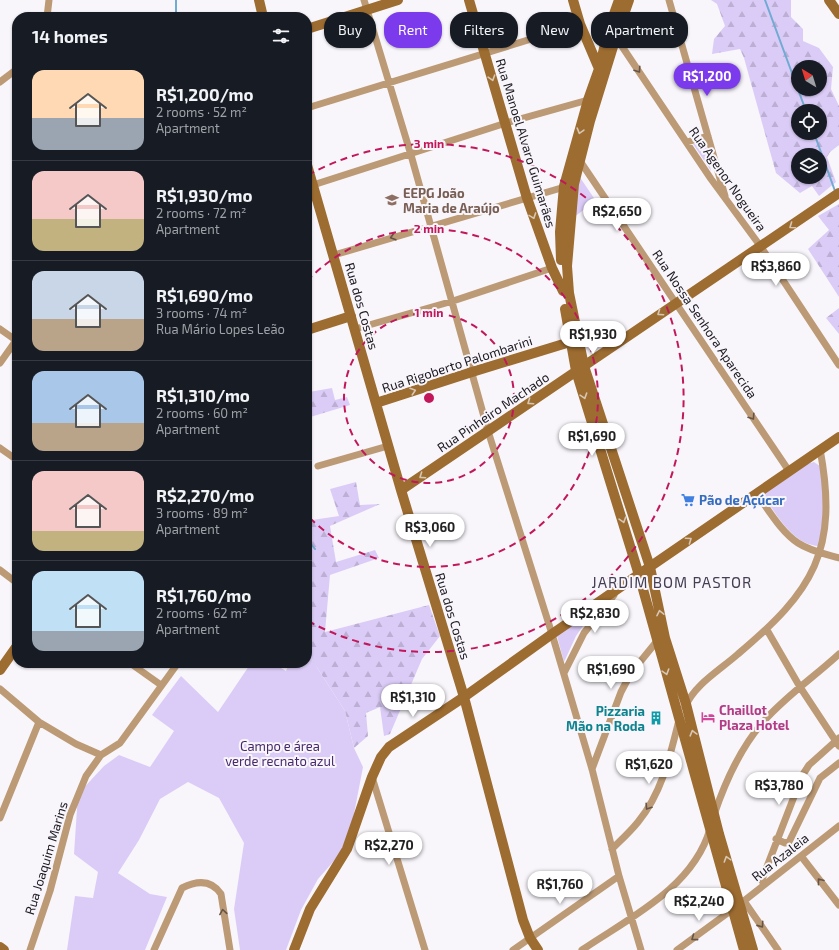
<!DOCTYPE html>
<meta charset="utf-8">
<style>
:root{--surface:#171b24;--page:#20242c;--text:#f1f3f6;--muted:#9ea1a6;--line:#363941;--accent:#7c3aed}
body{margin:0;font-family:"Exo 2",sans-serif;background:var(--page);color:var(--text);height:100vh;display:flex;flex-direction:column;font-size:15px;white-space:nowrap}
*{box-sizing:border-box;margin:0}
p{font-size:13px;color:var(--muted)}
.icon{flex:none;width:22px;height:22px;fill:none;stroke:currentColor;stroke-width:2;stroke-linecap:round;stroke-linejoin:round}
.map{position:relative;flex:1;overflow:hidden}
.panel{position:absolute;left:12px;top:12px;width:300px;height:656px;display:flex;flex-direction:column;background:var(--surface);border-radius:16px;box-shadow:0 1px 3px #0004}
.panel>*{flex:none}
.guide{position:absolute;left:324px;top:12px;width:380px;height:36px;display:flex;gap:8px}
.needle{width:26px;rotate:322deg}
.buttons{position:absolute;left:791px;top:60px;display:grid;gap:8px}
.buttons a{display:grid;place-items:center;width:36px;height:36px;border-radius:50%;background:var(--surface);box-shadow:0 1px 3px #0004;font-size:20px}
.price{position:absolute;translate:-50% -34px;padding:0 9px;border-radius:14px;background:#fff;color:#222;font-size:13px;line-height:26px;filter:drop-shadow(0 1px 2px #0008)}
.price::after{content:'';position:absolute;left:50%;top:24px;width:12px;height:9px;margin-left:-6px;background:inherit;clip-path:polygon(0 0,100% 0,50% 100%)}
.price.active{background:var(--accent);color:#fff}
ul{padding:0;list-style:none}
li{display:flex;align-items:center;gap:12px;height:100px;padding:0 20px}
li+li{border-top:1px solid var(--line)}
li span{display:grid;place-items:center;flex:none;width:112px;height:80px;border-radius:12px;color:#555}
li>.icon{margin-inline-start:auto}
span .icon{width:48px;height:48px;fill:#fffc;stroke-width:1}
li b{font-size:17px}
h2{display:flex;justify-content:space-between;align-items:center;height:48px;padding:0 20px;font-size:17px}
.chip{padding:0 14px;border-radius:16px;background:var(--surface);box-shadow:0 1px 3px #0004;font-size:14px;line-height:36px}
.chip.active{background:var(--accent);color:#fff}
.map>svg:first-child{display:block}
.green{fill:#dbccf7}
.forest{fill:url(#forest-firs);fill-rule:evenodd}
.lines{fill:none;stroke-linecap:round;stroke-linejoin:round}
.stream{stroke:#71abd3;stroke-width:2}
.street{stroke:#bc9a75;stroke-width:7}
.secondary{stroke:#9d6c30;stroke-width:10}
.oneway{stroke:#655447}
.oneway2{stroke:#d8c6b4}
.ring{fill:none;stroke:#c2185b;stroke-width:2;stroke-dasharray:7 5}
.labels{text-anchor:middle;dominant-baseline:central;stroke-width:4;stroke-linejoin:round;paint-order:stroke}
.street-label{font-size:13px;fill:#1d1a22;stroke:#f8f6fb}
.education-label{font-size:13px;font-weight:bold;fill:#785e54;stroke:#f8f6fb;text-anchor:start}
.shop-label{font-size:13px;font-weight:bold;fill:#366cbe;stroke:#f8f6fb;text-anchor:start}
.hotel-label{font-size:13px;font-weight:bold;fill:#b23c85;stroke:#f8f6fb;text-anchor:start}
.culture-label{font-size:13px;font-weight:bold;fill:#0d838f;stroke:#f8f6fb;text-anchor:end}
.park-label{font-size:13px;fill:#46286c;stroke:#f8f6fb}
.quarter-label{font-size:15px;letter-spacing:1px;fill:#463f53;stroke:#f8f6fb}
.centre{fill:#c2185b;stroke:#f8f6fb;stroke-width:2}
.ring-label{font-size:12px;text-anchor:middle;font-weight:bold;fill:#c2185b;stroke:#f8f6fb;stroke-width:4;stroke-linejoin:round;paint-order:stroke}
</style>
<div class="map">
<svg width="839" height="950" viewBox="0 0 839 950">
<defs>
<pattern id="forest-firs" width="22" height="20" patternUnits="userSpaceOnUse"><rect width="22" height="20" fill="#dbccf7"/><path d="M5 1l3.5 6h-7zM16 11l3.5 6h-7z" fill="#bcafd3"/></pattern>
</defs>
<rect width="100%" height="100%" fill="#f8f6fb"/>
<path class="green" d="M705 141 711 171 693 144Z
M579 176 596 201 574 217Z
M814 462 820 466C825 492 825 520 819 546 792 545 776 513 762 494L803 465Z
M589 612 590 616 576 636 564 662 557 636Z
M307 652 345 711 354 748 363 767 348 845 318 879 301 910 286 950H240L234 909 244 843 219 798 188 782 160 799 139 840 118 873 150 894 167 897 145 950H67L75 896 93 898 98 872 74 854 78 794 104 766 119 755 150 767 174 731 152 715 181 676 218 712 251 663H273L286 671 289 663H307Z"/>
<path class="forest" d="M711 0H791V17L803 29V41L819 48 833 67 831 89 839 106V145L830 152 827 157 836 182 819 196 812 186 800 193 776 173 744 58 740 49 712 54 714 39 725 26 717 4ZM798 67H820V89H798ZM798 111H820V133H798ZM798 155H820V177H798Z
M839 204V297L808 249 829 230 818 216Z
M839 308V334L826 318Z
M307 386 309 392 332 388 335 400 347 397 350 405 307 418Z
M356 482 360 505 380 504 330 526 336 562 375 550 379 558 330 575 325 632 429 605 440 636 422 659 390 734 384 736 380 707 366 713 368 736 354 748 345 711 307 652V598L310 549 307 550V495L311 496 312 520 339 516 330 489Z"/>
<g class="lines">
<path class="stream" d="M176 0V17
M765 0 806 111
M814 133 835 191
M307 539 315 549"/>
<path class="street" d="M364 0 411 155 488 431 552 634 592 769 619 876 641 950
M669 0 725 196
M47 17 49 0
M615 36 711 179 761 247 839 365
M0 82 17 69
M307 108 580 24
M687 142 708 136
M578 158 789 471
M313 185 506 123 588 100
M334 255 568 186
M0 329 17 341
M355 329 453 301 552 268
M0 363 17 339
M0 448 17 460
M318 466 388 446
M756 493C768 509 781 532 798 543 810 551 825 554 839 558
M0 570 17 583
M767 630 800 687 839 746
M130 663 161 685
M564 673 584 633 614 595
M0 689 39 722 76 744 101 755
M685 707C695 684 720 670 738 654 813 591 839 551 820 449
M592 769 621 692 631 673 657 641 661 639
M372 777 425 950
M714 815C725 782 741 747 764 721 786 696 814 677 839 654
M0 818 39 722
M776 839 785 843 789 842 820 778 839 763
M612 849C621 840 630 832 638 822 662 793 670 756 679 720
M801 856 839 905
M765 884 762 881 763 877 802 776 809 765 839 738
M744 901 778 950
M30 950 50 891 70 815 86 776 101 755 120 743 178 663
M154 950 182 888C196 881 211 879 221 894L230 950
M513 950 619 876
M582 950C629 918 693 888 710 829
M677 950 740 904 839 826"/>
<path class="secondary" d="M259 0 263 17
M469 0 527 198 552 268 563 291
M573 0 580 24 600 71
M629 0 616 37 590 121 574 184 567 266 569 293 584 366 650 567 665 638 686 704 719 834 753 950
M829 0 839 14
M307 29 398 0
M307 165 401 490 464 697 523 920 530 938 538 950
M561 260 560 232 564 186 588 100 599 69 609 28 619 0
M565 309 576 371 639 575 744 950
M307 330 351 316
M376 403 472 372 570 342
M401 490 839 193
M0 670 17 646
M0 947 4 950
M294 950 310 909 347 849 372 777 381 757 389 747 464 697 552 634 839 437"/>
</g>
<defs><path id="oneway-chevron" d="M-2-3.5L2.5 0L-2 3.5" fill="none" stroke-width="1.6" stroke-linecap="round" stroke-linejoin="round"/></defs>
<g class="oneway">
<use href="#oneway-chevron" transform="translate(638 70) rotate(56)"/>
<use href="#oneway-chevron" transform="translate(393 237) rotate(164)"/>
<use href="#oneway-chevron" transform="translate(752 417) rotate(56)"/>
<use href="#oneway-chevron" transform="translate(648 807) rotate(123)"/>
<use href="#oneway-chevron" transform="translate(820 881) rotate(-128)"/>
<use href="#oneway-chevron" transform="translate(223 912) rotate(-99)"/>
<use href="#oneway-chevron" transform="translate(761 925) rotate(55)"/>
<use href="#oneway-chevron" transform="translate(694 938) rotate(144)"/>
</g>
<g class="oneway2">
<use href="#oneway-chevron" transform="translate(492 78) rotate(73)"/>
<use href="#oneway-chevron" transform="translate(580 131) rotate(106)"/>
<use href="#oneway-chevron" transform="translate(533 216) rotate(70)"/>
<use href="#oneway-chevron" transform="translate(792 226) rotate(145)"/>
<use href="#oneway-chevron" transform="translate(660 313) rotate(146)"/>
<use href="#oneway-chevron" transform="translate(413 391) rotate(-18)"/>
<use href="#oneway-chevron" transform="translate(584 396) rotate(72)"/>
<use href="#oneway-chevron" transform="translate(530 402) rotate(146)"/>
<use href="#oneway-chevron" transform="translate(422 476) rotate(146)"/>
<use href="#oneway-chevron" transform="translate(623 520) rotate(73)"/>
<use href="#oneway-chevron" transform="translate(689 540) rotate(-35)"/>
<use href="#oneway-chevron" transform="translate(660 613) rotate(-102)"/>
<use href="#oneway-chevron" transform="translate(666 672) rotate(73)"/>
<use href="#oneway-chevron" transform="translate(693 733) rotate(-105)"/>
<use href="#oneway-chevron" transform="translate(727 859) rotate(-107)"/>
</g>
<g class="ring">
<circle cx="429" cy="398" r="85"/>
<path d="M307 281A169 169 0 1 1 307 515"/>
<path d="M308 175A254 254 0 1 1 308 621"/>
</g>
<defs>
<g id="school-bare" transform="scale(1.08)"><path d="M0-5L7-2L0 1L-7-2ZM-4 1L0 2.5L4 1V4Q0 6-4 4Z" fill="#8d6e63" stroke="#f8f6fb" stroke-width="2.5" paint-order="stroke"/></g>
<g id="supermarket-bare" transform="scale(1.08)"><path d="M-6-5.5h2.5l.6 2H6L4.5 2H-2.5L-4.4-4H-6ZM-1.5 3.2a1.3 1.3 0 1 0 .1 0ZM3 3.2a1.3 1.3 0 1 0 .1 0Z" fill="#3f7fe0" stroke="#f8f6fb" stroke-width="2.5" paint-order="stroke"/></g>
<g id="hotel-bare" transform="scale(1.08)"><path d="M-6-4.5h1.5V1H6V5H4.5V3h-9V5H-6ZM-4 0a1.8 1.8 0 1 1 3.6 0ZM.5 0V-2.5h3Q6-2.5 6 0Z" fill="#d1479c" stroke="#f8f6fb" stroke-width="2.5" paint-order="stroke"/></g>
<g id="building-bare" transform="scale(1.08)"><path d="M-4-6H4V6H1V3H-1V6H-4ZM-2.5-4.3h1.7v1.8h-1.7ZM.8-4.3h1.7v1.8H.8ZM-2.5-1h1.7V.8h-1.7ZM.8-1h1.7V.8H.8Z" fill="#0f9aa8" stroke="#f8f6fb" stroke-width="2.5" paint-order="stroke"/></g>
</defs>
<g fill-rule="evenodd">
<use href="#school-bare" x="392" y="200"/>
<use href="#supermarket-bare" x="688" y="500"/>
<use href="#hotel-bare" x="708" y="717"/>
<use href="#building-bare" x="656" y="718"/>
</g>
<g class="labels">
<g class="street-label">
<text transform="translate(526 143) rotate(73)">Rua Manoel Alvaro Guimarães</text>
<text transform="translate(728 179) rotate(55)">Rua Agenor Nogueira</text>
<text transform="translate(362 306) rotate(74)">Rua dos Costas</text>
<text transform="translate(705 324) rotate(56)">Rua Nossa Senhora Aparecida</text>
<text transform="translate(457 364) rotate(-18)">Rua Rigoberto Palombarini</text>
<text transform="translate(493 412) rotate(-34)">Rua Pinheiro Machado</text>
<text transform="translate(453 616) rotate(73)">Rua dos Costas</text>
<text transform="translate(780 857) rotate(-38)">Rua Azaleia</text>
<text transform="translate(46 858) rotate(-73)">Rua Joaquim Marins</text>
</g>
<g class="education-label">
<text x="403" y="193">EEPG João<tspan x="403" dy="15">Maria de Araújo</tspan></text>
</g>
<g class="shop-label">
<text x="699" y="500">Pão de Açúcar</text>
</g>
<g class="hotel-label">
<text x="719" y="710">Chaillot<tspan x="719" dy="15">Plaza Hotel</tspan></text>
</g>
<g class="culture-label">
<text x="645" y="711">Pizzaria<tspan x="645" dy="15">Mão na Roda</tspan></text>
</g>
<g class="park-label">
<text x="280" y="746">Campo e área<tspan x="280" dy="15">verde recnato azul</tspan></text>
</g>
<g class="quarter-label">
<text x="672" y="582">JARDIM BOM PASTOR</text>
</g>
</g>
<circle cx="429" cy="398" r="6" class="centre"/>
<g class="ring-label">
<text x="429" y="148">3 min</text>
<text x="429" y="233">2 min</text>
<text x="429" y="317">1 min</text>
</g>
</svg>
<div class="buttons">
<a><svg class="needle" viewBox="-14 -14 28 28"><path d="M0-13l5 13h-10z" fill="#e53935"/><path d="M0 13l5-13h-10z" fill="#9ea1a6"/></svg></a>
<a><svg class="icon" aria-label="locate" viewBox="0 0 24 24"><circle cx="12" cy="12" r="6"/><path d="M12 2v4M12 18v4M2 12h4M18 12h4"/></svg></a>
<a><svg class="icon" aria-label="layers" viewBox="0 0 24 24"><path d="M12 4l9 5-9 5-9-5zM3 14l9 5 9-5"/></svg></a>
</div>
<b class="price active" style="left:707px;top:97px">R$1,200</b>
<b class="price" style="left:617px;top:232px">R$2,650</b>
<b class="price" style="left:776px;top:287px">R$3,860</b>
<b class="price" style="left:593px;top:355px">R$1,930</b>
<b class="price" style="left:592px;top:457px">R$1,690</b>
<b class="price" style="left:430px;top:548px">R$3,060</b>
<b class="price" style="left:595px;top:634px">R$2,830</b>
<b class="price" style="left:611px;top:690px">R$1,690</b>
<b class="price" style="left:413px;top:718px">R$1,310</b>
<b class="price" style="left:649px;top:785px">R$1,620</b>
<b class="price" style="left:779px;top:806px">R$3,780</b>
<b class="price" style="left:389px;top:866px">R$2,270</b>
<b class="price" style="left:560px;top:905px">R$1,760</b>
<b class="price" style="left:699px;top:922px">R$2,240</b>
<div class="guide">
<a class="chip">Buy</a>
<a class="chip active">Rent</a>
<a class="chip">Filters</a>
<a class="chip">New</a>
<a class="chip">Apartment</a>
</div>
<section class="panel">
<h2>14 homes<svg class="icon" aria-label="filters" viewBox="0 0 24 24"><path d="M4 7h16M4 17h16"/><circle cx="9" cy="7" r="2"/><circle cx="15" cy="17" r="2"/></svg></h2>
<ul>
<li><span style="background:linear-gradient(#ffd9b3 60%,#9aa5b1 0)"><svg class="icon" aria-label="home" viewBox="0 0 24 24"><path d="M3 11l9-7 9 7M6 9v11h12V9"/></svg></span><div><b>R$1,200/mo</b><p>2 rooms · 52 m²</p><p>Apartment</p></div></li>
<li><span style="background:linear-gradient(#f6c9c9 60%,#c2b280 0)"><svg class="icon" aria-label="home" viewBox="0 0 24 24"><path d="M3 11l9-7 9 7M6 9v11h12V9"/></svg></span><div><b>R$1,930/mo</b><p>2 rooms · 72 m²</p><p>Apartment</p></div></li>
<li><span style="background:linear-gradient(#c9d6e8 60%,#b9a48a 0)"><svg class="icon" aria-label="home" viewBox="0 0 24 24"><path d="M3 11l9-7 9 7M6 9v11h12V9"/></svg></span><div><b>R$1,690/mo</b><p>3 rooms · 74 m²</p><p>Rua Mário Lopes Leão</p></div></li>
<li><span style="background:linear-gradient(#a9c7e8 65%,#b9a48a 0)"><svg class="icon" aria-label="home" viewBox="0 0 24 24"><path d="M3 11l9-7 9 7M6 9v11h12V9"/></svg></span><div><b>R$1,310/mo</b><p>2 rooms · 60 m²</p><p>Apartment</p></div></li>
<li><span style="background:linear-gradient(#f6c9c9 75%,#c2b280 0)"><svg class="icon" aria-label="home" viewBox="0 0 24 24"><path d="M3 11l9-7 9 7M6 9v11h12V9"/></svg></span><div><b>R$2,270/mo</b><p>3 rooms · 89 m²</p><p>Apartment</p></div></li>
<li><span style="background:linear-gradient(#bfe0f5 75%,#9aa5b1 0)"><svg class="icon" aria-label="home" viewBox="0 0 24 24"><path d="M3 11l9-7 9 7M6 9v11h12V9"/></svg></span><div><b>R$1,760/mo</b><p>2 rooms · 62 m²</p><p>Apartment</p></div></li>
</ul>
</section>
</div>
